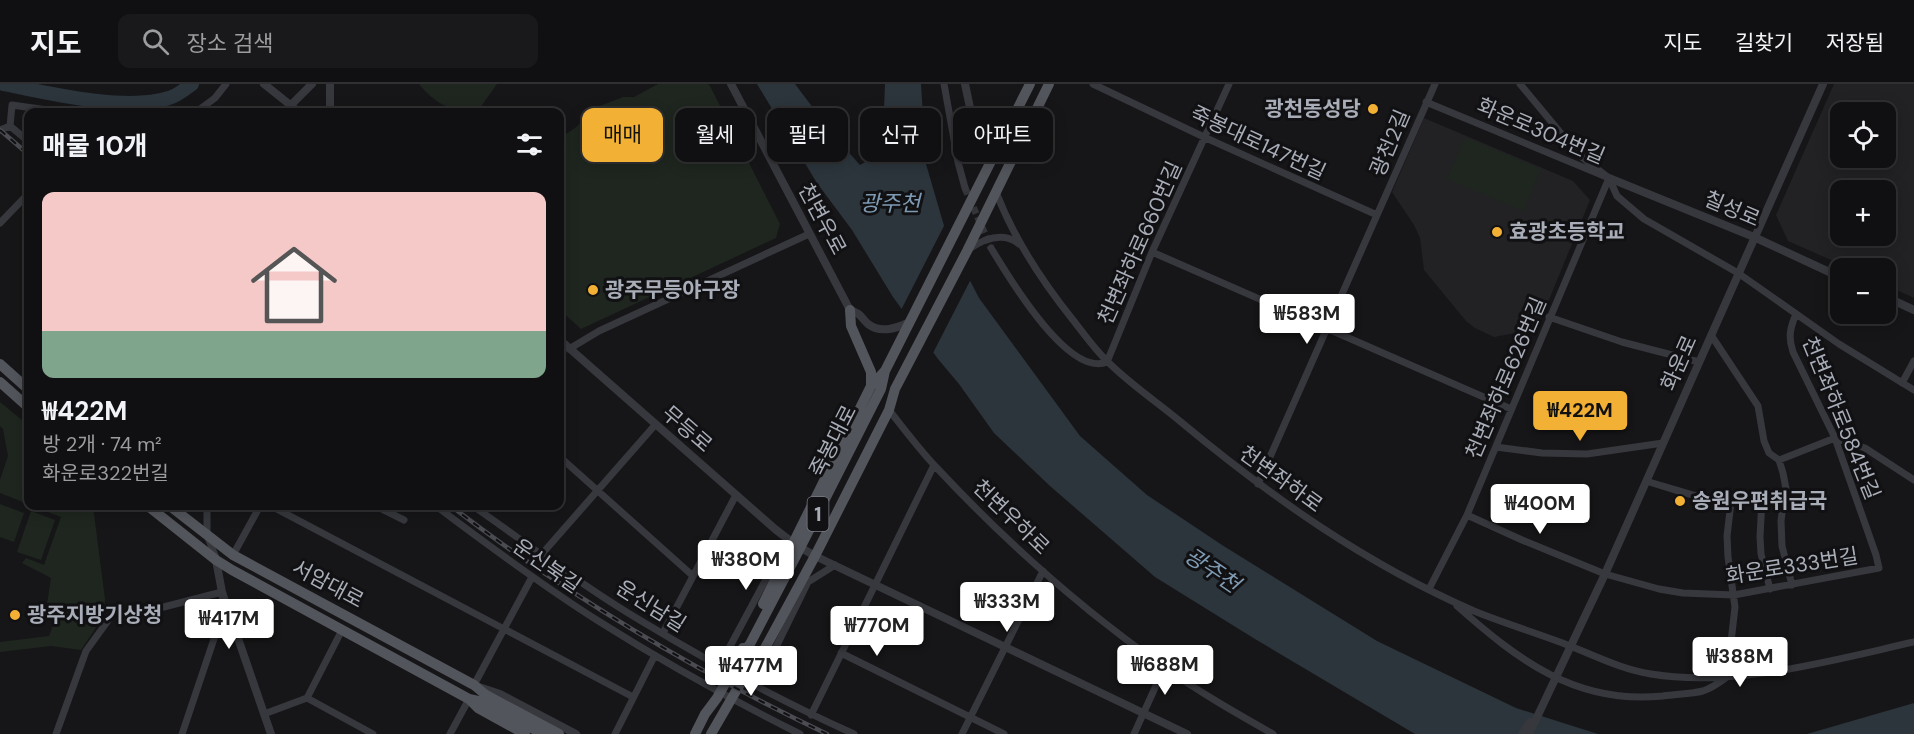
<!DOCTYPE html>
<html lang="ko">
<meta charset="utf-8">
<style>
:root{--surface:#101012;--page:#19191b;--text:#f1f3f6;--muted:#9c9d9f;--line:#303032;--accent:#f2b134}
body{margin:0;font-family:"DM Sans","Noto Sans KR",sans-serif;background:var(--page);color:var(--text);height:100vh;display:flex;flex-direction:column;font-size:22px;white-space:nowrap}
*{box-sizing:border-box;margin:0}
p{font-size:20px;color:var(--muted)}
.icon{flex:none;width:33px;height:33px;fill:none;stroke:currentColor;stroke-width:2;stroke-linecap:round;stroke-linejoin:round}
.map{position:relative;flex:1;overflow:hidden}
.drawer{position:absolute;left:24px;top:24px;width:540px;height:402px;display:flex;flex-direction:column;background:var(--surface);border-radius:12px;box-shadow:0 3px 15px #0003,0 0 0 2px var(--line)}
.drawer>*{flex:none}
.banner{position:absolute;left:582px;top:24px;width:570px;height:54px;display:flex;gap:12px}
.buttons{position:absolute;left:1830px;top:18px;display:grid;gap:12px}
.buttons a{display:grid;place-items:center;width:66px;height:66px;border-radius:12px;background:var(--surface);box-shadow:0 3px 15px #0003,0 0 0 2px var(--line);font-size:30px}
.price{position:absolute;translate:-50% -51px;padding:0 14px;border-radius:6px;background:#fff;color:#222;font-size:20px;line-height:39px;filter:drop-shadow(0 2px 3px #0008)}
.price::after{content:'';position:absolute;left:50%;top:36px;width:18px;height:14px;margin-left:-9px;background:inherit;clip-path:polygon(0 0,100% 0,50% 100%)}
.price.active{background:var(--accent);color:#111}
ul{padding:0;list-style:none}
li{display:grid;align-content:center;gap:12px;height:318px;padding:0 18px}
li+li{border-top:2px solid var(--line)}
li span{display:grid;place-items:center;height:186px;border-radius:12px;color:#555}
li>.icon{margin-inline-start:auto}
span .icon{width:108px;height:108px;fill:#fffc;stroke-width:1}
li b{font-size:26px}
h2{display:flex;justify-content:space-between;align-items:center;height:72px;padding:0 18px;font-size:26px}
.pill{padding:0 21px;border-radius:12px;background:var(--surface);box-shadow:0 3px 15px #0003,0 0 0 2px var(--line);font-size:21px;line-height:54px}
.pill.active{background:var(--accent);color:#111}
header{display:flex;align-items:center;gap:36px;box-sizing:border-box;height:84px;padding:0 30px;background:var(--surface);border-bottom:2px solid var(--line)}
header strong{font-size:28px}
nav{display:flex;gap:33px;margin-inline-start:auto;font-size:21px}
.search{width:420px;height:54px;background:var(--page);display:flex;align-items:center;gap:15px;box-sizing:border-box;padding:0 21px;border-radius:12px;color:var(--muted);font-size:22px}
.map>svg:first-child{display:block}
.built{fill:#222225;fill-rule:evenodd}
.green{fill:#1e261f}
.water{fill:#2c353c}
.pier{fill:#161618}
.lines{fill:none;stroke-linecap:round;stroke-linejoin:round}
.river{stroke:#2c353c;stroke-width:14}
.minor-tunnel{stroke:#333438;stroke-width:7;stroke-dasharray:7 3.5;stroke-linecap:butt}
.minor{stroke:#37383d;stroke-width:7}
.tertiary{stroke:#37383d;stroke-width:8}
.primary{stroke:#53555c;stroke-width:10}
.rail-casing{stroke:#4a4c52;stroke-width:4.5}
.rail{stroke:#111113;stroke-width:2;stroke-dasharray:7;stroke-linecap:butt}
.poi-dot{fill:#f2b134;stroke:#111113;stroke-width:2}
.labels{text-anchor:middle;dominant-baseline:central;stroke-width:6;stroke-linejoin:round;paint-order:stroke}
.shield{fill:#111113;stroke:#7b7e86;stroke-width:1.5}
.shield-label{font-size:20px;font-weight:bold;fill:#a8adb8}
.poi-label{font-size:21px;font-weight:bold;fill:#a8adb8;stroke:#111113;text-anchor:start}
.street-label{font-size:21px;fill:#a8adb8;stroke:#111113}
.water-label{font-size:22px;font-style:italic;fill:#7f9bb3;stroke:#111113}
</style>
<header>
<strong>지도</strong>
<div class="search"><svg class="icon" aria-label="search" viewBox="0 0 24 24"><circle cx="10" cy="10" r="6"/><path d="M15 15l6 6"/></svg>장소 검색</div>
<nav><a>지도</a><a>길찾기</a><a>저장됨</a></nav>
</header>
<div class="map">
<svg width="1914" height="650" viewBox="0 0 1914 650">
<rect width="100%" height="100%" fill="#161618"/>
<path class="built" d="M1834 0H1914V214L1886 201V184H1849L1788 157 1776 131ZM1840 28H1886V74H1840ZM1840 106H1886V152H1840Z
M1424 34 1573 97 1590 116 1537 245 1494 253 1475 244 1466 237 1424 186 1420 154 1414 141 1392 108Z"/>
<path class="green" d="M419 0H497L477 28C452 28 435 20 419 0Z
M658 0H708L710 2 780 140 776 154 581 245 560 226V54L575 44 600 22 623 13H634Z
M1465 53 1541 85 1523 127 1447 95Z
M0 318 28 341V420L0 409V396L8 372 3 345 0 342Z
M0 420 24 429 14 458 0 453Z
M32 422H93L105 515 103 533 81 566 51 562 0 568V558L49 552 57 531 47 520 51 494 22 479 26 474 44 481 61 433Z
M31 427 55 436 41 476 17 468Z"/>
<path class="water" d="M757 0H795L835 53 860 81 880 70 883 49 885 0H921L926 80 947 152 979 214 1080 352 1147 411 1222 461 1377 557 1516 624 1598 650H1415L1255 555 1155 493 1050 402 994 349 959 300 938 275 893 213 852 146 817 99Z
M1914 619V650H1807Z"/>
<path class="pier" d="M946 138 950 151 972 193 932 271 900 228Z"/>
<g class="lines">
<path class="river" d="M3 0C47 9 126 28 169 14 177 12 185 5 192 0"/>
<path class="minor-tunnel" d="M965 104 991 164"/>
<path class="minor" d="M944 0 958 78 965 104
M1093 0 1206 54 1377 131
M1520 0 1579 71 1609 94 1617 112 1644 135 1738 189 1839 260 1914 306
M1426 18 1609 94 1467 431 1429 505
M196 28 215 14 226 0
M10 42 12 21 61 28
M10 42 28 57
M0 46 10 42
M996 108C1014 155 1041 196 1073 236 1084 250 1095 266 1108 278 1130 300 1157 318 1181 338 1271 413 1366 480 1474 527 1501 538 1530 547 1557 557 1588 568 1618 585 1651 590 1734 604 1833 576 1914 558
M0 139 28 110
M991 164C1008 192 1068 294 1107 278L1152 168 1229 0
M969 165C984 155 1003 147 1019 160
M1152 168 1511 325
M1549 233 1622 258 1699 278
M1711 251 1758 322 1764 357 1769 369 1779 376 1783 389 1787 410 1783 422 1781 437 1782 462 1792 501
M569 265 599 247 809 150
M1902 299 1914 277
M889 326C904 345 919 365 935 382 1004 456 1081 525 1164 583 1199 608 1236 629 1273 650
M1496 363 1542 369 1587 370 1663 359
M560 373 693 492
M1779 376 1835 354 1865 364 1914 396
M1646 397C1677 406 1713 420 1746 418 1760 417 1774 413 1787 410
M1258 400 1435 0
M1762 415 1760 453 1761 470 1770 505
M207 422V451L216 474
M271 422 633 613
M376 422 404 436
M436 422C489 462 543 502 600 538 665 579 732 616 800 650
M473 422C529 461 584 503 643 538 711 579 781 617 854 650
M1467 431 1522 456 1605 490 1659 505 1683 509 1734 511 1879 484 1876 471 1835 354 1793 268C1788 253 1790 244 1796 230
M233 471 260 422
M541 471 655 341
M1457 522C1518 576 1576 621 1663 612 1676 610 1691 610 1703 607 1712 604 1720 598 1727 593L1735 523 1728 473 1727 452 1731 418
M663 549 736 411
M841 569 1004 650
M720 581 773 482 775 467 793 459
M474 601 532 493
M757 602 808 498 835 481
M307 614 342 546
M307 614 373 650
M264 630 307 614
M811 631 934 381
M56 650 86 567 112 531 152 526 222 508 223 525 217 546 182 650
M450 650 469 615
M615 650 655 571
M962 650 1043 487
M1134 650 1164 584"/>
<path class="tertiary" d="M264 0 299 28
M330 0V28
M731 0 850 226C862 230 860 233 868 240 881 250 897 244 910 238
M965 0 973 38 989 80
M291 21 312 0
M1609 94 1754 153 1840 193
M1886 213 1914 226
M560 256 775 445 793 459 815 472 1187 650
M216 476 222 508 271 650
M479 603 500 610 576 650
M1522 650 1530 638
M1529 650 1605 490 1823 0"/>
<path class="primary" d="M850 226 851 242 871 288V302
M0 280 28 305
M0 298 28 323
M148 422 216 476 232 486 469 615 483 618 543 650
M170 422 233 471 474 601 486 611 559 650
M763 520 871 302 885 287
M742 569 750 560 795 474 881 305 885 287 1030 0
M469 615 478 624 525 650
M695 650 705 630 717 614 742 569 743 564
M711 650 754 576 764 566 815 472 889 326 895 305 967 167 1049 0"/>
<g class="rail-casing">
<path id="rail" d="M0 46 28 70
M451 422C567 511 695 587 827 650"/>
</g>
<use href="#rail" class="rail"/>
</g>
<g class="poi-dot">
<circle cx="1373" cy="25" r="6"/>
<circle cx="1497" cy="148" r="6"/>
<circle cx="593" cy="206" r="6"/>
<circle cx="1680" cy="417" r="6"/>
<circle cx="15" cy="531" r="6"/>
</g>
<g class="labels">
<rect class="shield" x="807.5" y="413" width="21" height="34" rx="4.5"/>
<g class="shield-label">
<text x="818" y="430">1</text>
</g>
<g class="poi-label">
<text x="1361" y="25" text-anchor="end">광천동성당</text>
<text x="1509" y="148">효광초등학교</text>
<text x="605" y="206">광주무등야구장</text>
<text x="1692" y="417">송원우편취급국</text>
<text x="27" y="531">광주지방기상청</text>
</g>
<g class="street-label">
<text transform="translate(1541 47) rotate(23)">화운로304번길</text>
<text transform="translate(1258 59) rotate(25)">죽봉대로147번길</text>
<text transform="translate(1390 59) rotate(-67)">광천2길</text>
<text transform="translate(1732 125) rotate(23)">칠성로</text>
<text transform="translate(822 135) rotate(62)">천변우로</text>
<text transform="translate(1140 159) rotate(-66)">천변좌하로660번길</text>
<text transform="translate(1679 279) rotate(-66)">화운로</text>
<text transform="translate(1506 294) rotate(-67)">천변좌하로626번길</text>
<text transform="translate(1841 334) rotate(68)">천변좌하로584번길</text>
<text transform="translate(687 345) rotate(41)">무등로</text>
<text transform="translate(833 357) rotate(-63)">죽봉대로</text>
<text transform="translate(1281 395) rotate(36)">천변좌하로</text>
<text transform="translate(1011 433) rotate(44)">천변우하로</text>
<text transform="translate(547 482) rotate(35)">운신북길</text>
<text transform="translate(1792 482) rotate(-9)">화운로333번길</text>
<text transform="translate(328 500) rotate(28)">서암대로</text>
<text transform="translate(651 522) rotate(32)">운신남길</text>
</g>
<g class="water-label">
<text x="890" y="119">광주천</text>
<text transform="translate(1212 486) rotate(34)">광주천</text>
</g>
</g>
</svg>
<div class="buttons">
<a><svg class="icon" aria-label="locate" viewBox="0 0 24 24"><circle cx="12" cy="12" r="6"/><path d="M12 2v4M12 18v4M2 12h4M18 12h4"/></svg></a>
<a>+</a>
<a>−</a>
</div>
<b class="price" style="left:1307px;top:261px">₩583M</b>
<b class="price active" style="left:1580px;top:358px">₩422M</b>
<b class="price" style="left:1540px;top:451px">₩400M</b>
<b class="price" style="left:746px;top:507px">₩380M</b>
<b class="price" style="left:1007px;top:549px">₩333M</b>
<b class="price" style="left:229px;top:566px">₩417M</b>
<b class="price" style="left:877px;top:573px">₩770M</b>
<b class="price" style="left:1740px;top:604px">₩388M</b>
<b class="price" style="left:1165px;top:612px">₩688M</b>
<b class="price" style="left:751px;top:613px">₩477M</b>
<div class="banner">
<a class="pill active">매매</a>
<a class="pill">월세</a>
<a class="pill">필터</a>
<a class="pill">신규</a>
<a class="pill">아파트</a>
</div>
<section class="drawer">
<h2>매물 10개<svg class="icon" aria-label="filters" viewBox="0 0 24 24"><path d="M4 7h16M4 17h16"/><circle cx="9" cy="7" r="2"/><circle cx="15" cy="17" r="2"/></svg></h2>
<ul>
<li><span style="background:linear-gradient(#f6c9c9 75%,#7fa58c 0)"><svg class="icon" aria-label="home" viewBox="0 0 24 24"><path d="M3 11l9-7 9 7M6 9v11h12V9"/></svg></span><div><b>₩422M</b><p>방 2개 · 74 m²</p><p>화운로322번길</p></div></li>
</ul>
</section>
</div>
